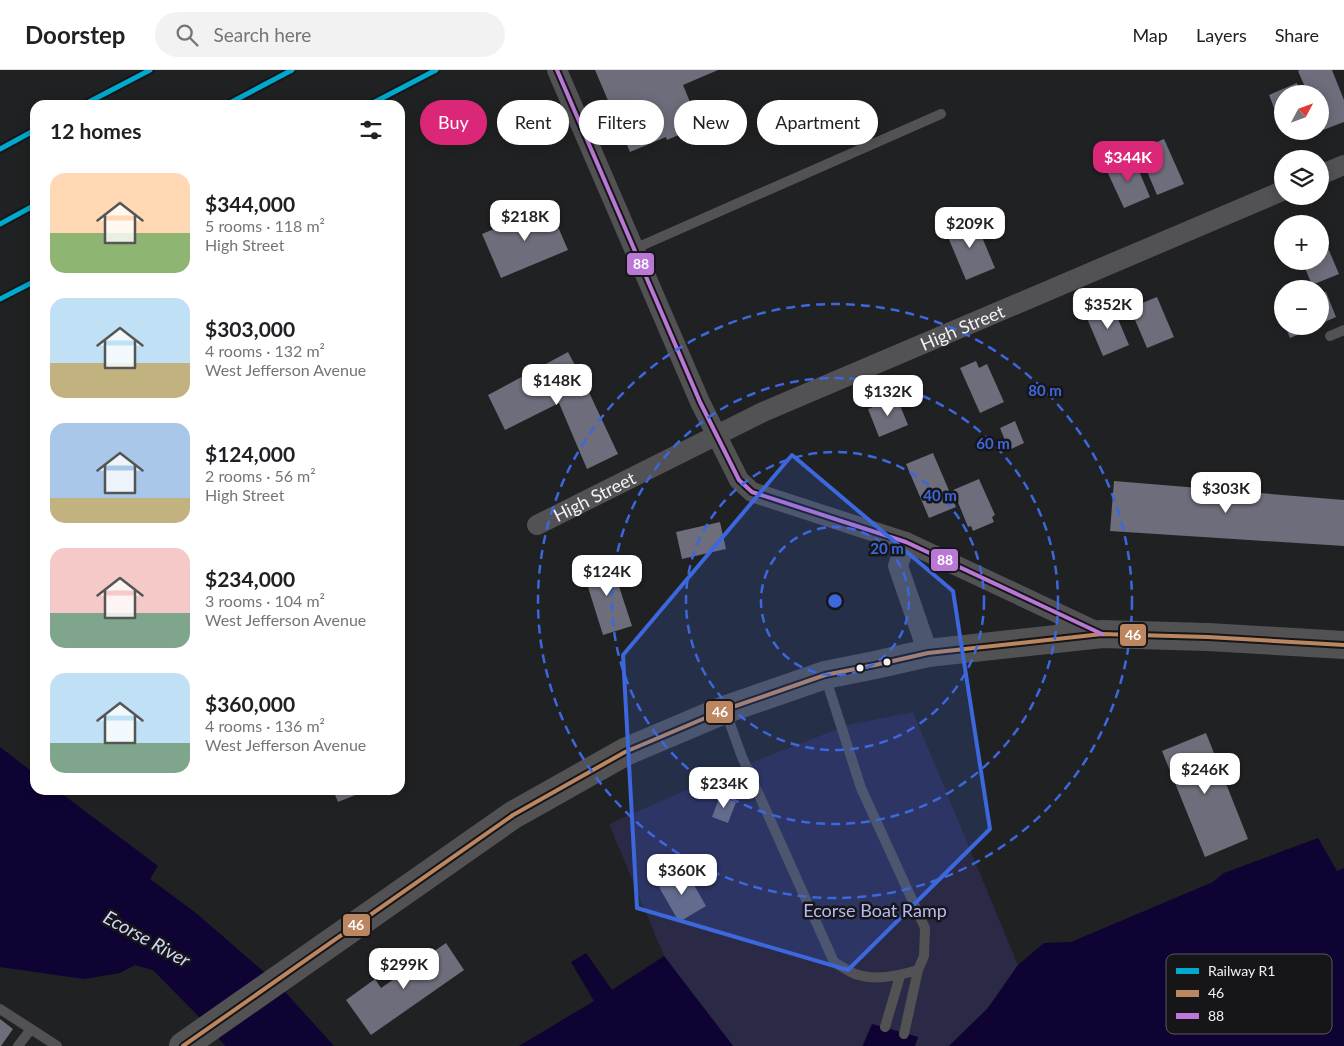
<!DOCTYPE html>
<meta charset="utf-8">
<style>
:root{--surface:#fff;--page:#f2f2f2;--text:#202124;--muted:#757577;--line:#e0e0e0;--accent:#db2777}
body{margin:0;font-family:Lato,sans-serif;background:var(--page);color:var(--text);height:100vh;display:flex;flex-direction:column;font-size:19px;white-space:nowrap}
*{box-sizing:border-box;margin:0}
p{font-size:16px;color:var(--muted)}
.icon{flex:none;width:28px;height:28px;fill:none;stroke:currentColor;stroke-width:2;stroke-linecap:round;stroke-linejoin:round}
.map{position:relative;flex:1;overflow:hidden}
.side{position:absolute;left:30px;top:30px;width:375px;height:695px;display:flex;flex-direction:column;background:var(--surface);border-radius:15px;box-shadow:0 2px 12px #0003}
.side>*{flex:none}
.top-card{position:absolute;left:420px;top:30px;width:475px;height:45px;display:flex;gap:10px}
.needle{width:32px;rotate:49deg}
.fabs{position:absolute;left:1274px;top:15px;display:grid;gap:10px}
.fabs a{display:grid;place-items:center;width:55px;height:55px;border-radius:50%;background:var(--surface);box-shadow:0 2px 12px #0003;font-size:25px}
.price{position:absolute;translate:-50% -42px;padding:0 11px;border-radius:10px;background:#fff;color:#222;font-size:16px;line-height:32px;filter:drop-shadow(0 1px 2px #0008)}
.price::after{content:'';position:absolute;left:50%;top:30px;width:15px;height:11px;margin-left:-8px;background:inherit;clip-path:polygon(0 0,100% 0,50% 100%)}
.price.current{background:var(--accent);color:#fff}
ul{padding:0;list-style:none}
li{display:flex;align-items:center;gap:15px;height:125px;padding:0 20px}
li span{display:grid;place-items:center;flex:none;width:140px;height:100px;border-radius:15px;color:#555}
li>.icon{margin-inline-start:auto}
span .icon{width:60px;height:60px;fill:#fffc;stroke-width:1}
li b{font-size:21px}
h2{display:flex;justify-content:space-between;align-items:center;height:60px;padding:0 20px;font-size:21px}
.pill{padding:0 18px;border-radius:22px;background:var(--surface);box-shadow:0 2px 12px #0003;font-size:18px;line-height:45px}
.pill.current{background:var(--accent);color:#fff}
header{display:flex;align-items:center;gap:30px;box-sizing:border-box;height:70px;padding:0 25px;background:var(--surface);border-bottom:1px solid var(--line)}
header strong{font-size:24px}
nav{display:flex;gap:28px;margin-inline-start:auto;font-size:18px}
.search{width:350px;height:45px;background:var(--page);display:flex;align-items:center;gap:12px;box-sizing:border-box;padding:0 18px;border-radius:28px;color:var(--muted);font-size:19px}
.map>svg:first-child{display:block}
.green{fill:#2a2946}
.water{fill:#0f0333}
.building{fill:#6d6d7b}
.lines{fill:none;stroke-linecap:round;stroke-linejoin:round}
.lane{stroke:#525254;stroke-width:10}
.street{stroke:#525254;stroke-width:20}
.secondary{stroke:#525254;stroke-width:28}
.bus-1-casing{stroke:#161619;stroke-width:8}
.bus-2-casing{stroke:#161619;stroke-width:8}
.bus-1{stroke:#bb8660;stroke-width:4}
.bus-2{stroke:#ba77d6;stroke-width:4}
.rail-1-casing{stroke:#161619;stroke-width:9}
.rail-1{stroke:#00a9ce;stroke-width:5}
.marked{fill:#3d67dc;fill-opacity:0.2;stroke:#3d67dc;stroke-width:4;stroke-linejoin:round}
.ring{fill:none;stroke:#3d67dc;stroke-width:2.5;stroke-dasharray:9 6}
.bus-dot{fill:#f2f2f4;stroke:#161619;stroke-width:2}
.labels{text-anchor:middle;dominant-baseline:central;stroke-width:5;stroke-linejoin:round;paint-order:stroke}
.street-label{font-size:18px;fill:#f2f2f4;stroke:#161619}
.park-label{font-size:18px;fill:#b8b9f0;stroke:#161619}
.water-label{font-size:19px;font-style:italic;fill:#d2d4f9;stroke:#161619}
.key{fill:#161619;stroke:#58585b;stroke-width:1}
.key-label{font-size:14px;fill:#f2f2f4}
.centre{fill:#3d67dc;stroke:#161619;stroke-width:2.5}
.ring-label{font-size:15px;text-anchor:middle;font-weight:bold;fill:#3d67dc;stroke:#161619;stroke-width:5;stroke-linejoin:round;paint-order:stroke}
.line-badge{stroke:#161619;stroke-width:2}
.badge-label{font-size:14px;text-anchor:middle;font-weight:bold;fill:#fff}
</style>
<header>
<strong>Doorstep</strong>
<div class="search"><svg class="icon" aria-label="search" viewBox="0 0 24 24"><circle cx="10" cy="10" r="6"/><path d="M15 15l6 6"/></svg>Search here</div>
<nav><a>Map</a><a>Layers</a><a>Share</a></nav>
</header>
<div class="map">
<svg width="1344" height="976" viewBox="0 0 1344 976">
<rect width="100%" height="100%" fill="#202122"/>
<path class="green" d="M913 642 1018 895 988 938 949 976H915L918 967 872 954 862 976H733L664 886 609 754 730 701 848 655Z"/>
<path class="water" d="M0 677 35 704V720H57L158 796 150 809 196 843 278 914 334 976H225L213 961 153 900 135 895 120 903 84 909 0 897Z
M1318 768 1337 801 1344 798V976H949L988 938 1018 895 1044 873 1071 872 1213 812 1224 803Z
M586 883 612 920 664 886 733 976H519L594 931 571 892Z
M872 954 918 967 915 976H863Z"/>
<path class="building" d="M595 0H718L683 15 700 56 667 70 666 67 630 82Z
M1300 0H1332L1344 30V52L1323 60 1320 52V24H1308L1298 1Z
M1297 13 1301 24H1282V58L1269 25Z
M1164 69 1184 114 1157 125 1138 80Z
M1133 87 1150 127 1124 138 1106 99Z
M549 136 568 180 501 208 482 164Z
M974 148 995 198 966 210 945 160Z
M1320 164H1322L1339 204 1312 215 1302 191H1320Z
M1326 222 1336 247 1320 254V224Z
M1157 227 1174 267 1147 278 1130 238Z
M1112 235 1129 275 1103 286 1086 246Z
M1285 256H1309L1311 259 1290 268Z
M568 282 587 318 618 384 587 399 559 333 505 360 488 325Z
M976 291 979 298 987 294 1004 332 980 343 960 298Z
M897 328 908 355 879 367 868 339Z
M1015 351 1024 373 1009 380 1000 358Z
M933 383 956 437 929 448 906 394Z
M979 409 995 445 992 447 994 452 973 461 971 456 968 457 953 420Z
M1114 411 1344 430V476L1110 461Z
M720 452 726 479 682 489 676 462Z
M610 489 632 556 603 565 582 498Z
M1206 663 1248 769 1205 787 1162 681Z
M333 720H368L338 732Z
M720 726 736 732 728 753 712 747Z
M686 801 706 836 679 852 659 817Z
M446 873 464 900 371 965 346 930 375 909 381 918Z
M0 949 13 959 1 976H0Z"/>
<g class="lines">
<path class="lane" d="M634 179 941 44
M1330 266 1344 260
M725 640 742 687 834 892C841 896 848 901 855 904 876 911 897 906 918 900L924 886 925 858 861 718 825 606
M0 939 31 959
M885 957 900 906
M904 964 918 900
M18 976 31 959 57 976"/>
<g class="street">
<path d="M557 0 700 332 739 410 752 422 906 472 1102 564"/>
<path d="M1320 105 1344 95"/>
<path id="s1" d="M537 455 763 342 1282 121"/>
<path d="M906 472 898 496 928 583"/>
</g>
<path class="secondary" d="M183 976 513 745 625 682 724 640 825 605 875 595 928 583 1102 564 1208 567 1344 575"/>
<g class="bus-1-casing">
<path id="bus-1" d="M183 976 513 745 625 682 724 640 825 605 875 595 928 583 1102 564 1208 567 1344 575"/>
</g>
<g class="bus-2-casing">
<path id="bus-2" d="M557 0 700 332 739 410 752 422 906 472 1102 564"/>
</g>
<use href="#bus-1" class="bus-1"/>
<use href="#bus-2" class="bus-2"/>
<g class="rail-1-casing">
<path id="rail-1" d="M83 35 150 0
M226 35 292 0
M369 35 436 0
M0 79 35 60
M0 154 35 135
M0 229 35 211"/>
</g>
<use href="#rail-1" class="rail-1"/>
</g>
<path class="marked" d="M792 385 953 521 990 759 848 900 637 838 623 585Z"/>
<g class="ring">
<circle cx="835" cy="531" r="74"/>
<circle cx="835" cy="531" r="149"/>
<circle cx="835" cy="531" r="223"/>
<circle cx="835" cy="531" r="297"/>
</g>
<g class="bus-dot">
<circle cx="887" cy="592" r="4.5"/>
<circle cx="860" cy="598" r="4.5"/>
</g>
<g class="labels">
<g class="street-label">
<text stroke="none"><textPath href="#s1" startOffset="469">High Street</textPath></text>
<text stroke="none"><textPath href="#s1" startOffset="64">High Street</textPath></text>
</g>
<g class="park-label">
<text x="875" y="840">Ecorse Boat Ramp</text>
</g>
<g class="water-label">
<text transform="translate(147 868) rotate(29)">Ecorse River</text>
</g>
</g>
<rect x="1166" y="884" width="166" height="80" rx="8" class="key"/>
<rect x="1176" y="898" width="23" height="6" fill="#00a9ce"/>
<rect x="1176" y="920" width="23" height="7" fill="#bb8660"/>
<rect x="1176" y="943" width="23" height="6" fill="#ba77d6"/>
<g class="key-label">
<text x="1208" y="906">Railway R1</text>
<text x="1208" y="928">46</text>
<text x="1208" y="951">88</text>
</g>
<circle cx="835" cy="531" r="8" class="centre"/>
<g class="ring-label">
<text x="1045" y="326">80 m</text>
<text x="993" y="379">60 m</text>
<text x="940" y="431">40 m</text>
<text x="887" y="484">20 m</text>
</g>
<g class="line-badge">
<rect x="626" y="182" width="29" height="24" rx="5" fill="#ba77d6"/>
<rect x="930" y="478" width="29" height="24" rx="5" fill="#ba77d6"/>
<rect x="1119" y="553" width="28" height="24" rx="5" fill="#bb8660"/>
<rect x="705" y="630" width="29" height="24" rx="5" fill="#bb8660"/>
<rect x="342" y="843" width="29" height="24" rx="5" fill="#bb8660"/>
</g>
<g class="badge-label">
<text x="641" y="199">88</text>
<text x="945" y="495">88</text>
<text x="1133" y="570">46</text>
<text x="720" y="647">46</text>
<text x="356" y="860">46</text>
</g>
</svg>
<div class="fabs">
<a><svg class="needle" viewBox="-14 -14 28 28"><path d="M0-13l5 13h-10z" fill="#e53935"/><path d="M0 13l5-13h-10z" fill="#757577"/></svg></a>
<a><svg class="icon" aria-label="layers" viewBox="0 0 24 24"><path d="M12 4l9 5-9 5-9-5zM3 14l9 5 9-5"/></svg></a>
<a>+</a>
<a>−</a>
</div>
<b class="price current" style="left:1128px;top:113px">$344K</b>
<b class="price" style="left:525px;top:172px">$218K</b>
<b class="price" style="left:970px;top:179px">$209K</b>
<b class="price" style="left:1108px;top:260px">$352K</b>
<b class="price" style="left:557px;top:336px">$148K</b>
<b class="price" style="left:888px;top:347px">$132K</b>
<b class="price" style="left:1226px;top:444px">$303K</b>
<b class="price" style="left:607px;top:527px">$124K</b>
<b class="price" style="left:1205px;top:725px">$246K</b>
<b class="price" style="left:724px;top:739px">$234K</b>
<b class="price" style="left:682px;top:826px">$360K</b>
<b class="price" style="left:404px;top:920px">$299K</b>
<div class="top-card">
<a class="pill current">Buy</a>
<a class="pill">Rent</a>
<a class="pill">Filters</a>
<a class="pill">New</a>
<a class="pill">Apartment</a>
</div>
<section class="side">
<h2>12 homes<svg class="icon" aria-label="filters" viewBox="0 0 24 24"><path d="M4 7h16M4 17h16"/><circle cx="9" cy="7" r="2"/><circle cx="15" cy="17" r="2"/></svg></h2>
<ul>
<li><span style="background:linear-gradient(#ffd9b3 60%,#8fb573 0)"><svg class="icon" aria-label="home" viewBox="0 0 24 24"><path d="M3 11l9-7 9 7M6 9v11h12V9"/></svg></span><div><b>$344,000</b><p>5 rooms · 118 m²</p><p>High Street</p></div></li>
<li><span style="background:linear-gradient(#bfe0f5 65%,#c2b280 0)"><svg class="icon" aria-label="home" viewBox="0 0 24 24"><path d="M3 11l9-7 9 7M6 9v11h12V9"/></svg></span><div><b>$303,000</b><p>4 rooms · 132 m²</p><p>West Jefferson Avenue</p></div></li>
<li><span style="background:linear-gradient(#a9c7e8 75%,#c2b280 0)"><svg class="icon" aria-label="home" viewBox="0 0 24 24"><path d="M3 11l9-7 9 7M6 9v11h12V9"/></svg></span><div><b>$124,000</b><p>2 rooms · 56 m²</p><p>High Street</p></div></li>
<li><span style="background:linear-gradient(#f6c9c9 65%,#7fa58c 0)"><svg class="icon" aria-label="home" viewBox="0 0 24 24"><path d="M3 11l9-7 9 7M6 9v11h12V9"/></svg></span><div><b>$234,000</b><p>3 rooms · 104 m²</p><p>West Jefferson Avenue</p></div></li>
<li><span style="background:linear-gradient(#bfe0f5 70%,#7fa58c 0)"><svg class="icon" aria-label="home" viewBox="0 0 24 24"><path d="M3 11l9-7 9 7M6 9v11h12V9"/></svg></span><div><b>$360,000</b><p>4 rooms · 136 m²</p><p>West Jefferson Avenue</p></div></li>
</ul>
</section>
</div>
